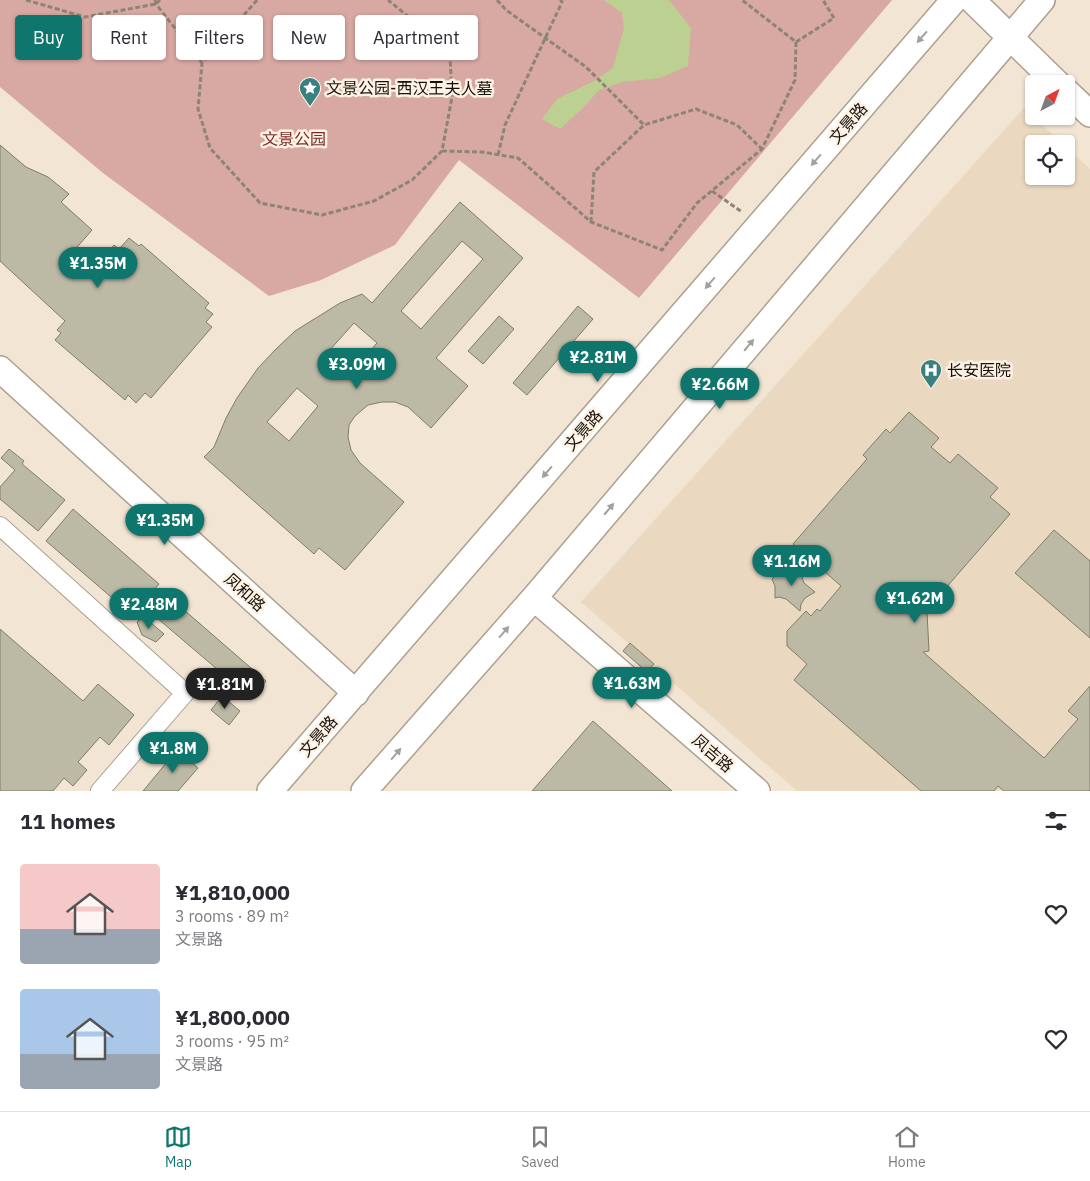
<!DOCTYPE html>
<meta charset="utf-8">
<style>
:root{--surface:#fff;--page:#f7f7f7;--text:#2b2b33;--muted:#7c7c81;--line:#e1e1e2;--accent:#0f766e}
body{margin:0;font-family:"IBM Plex Sans","Noto Sans SC",sans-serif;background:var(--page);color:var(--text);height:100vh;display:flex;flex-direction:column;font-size:19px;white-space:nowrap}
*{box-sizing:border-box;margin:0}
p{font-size:16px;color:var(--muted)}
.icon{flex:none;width:28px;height:28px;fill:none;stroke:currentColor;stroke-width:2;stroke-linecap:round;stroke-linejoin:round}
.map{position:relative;height:791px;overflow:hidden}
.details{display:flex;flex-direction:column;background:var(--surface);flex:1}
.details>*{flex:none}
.top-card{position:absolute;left:15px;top:15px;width:500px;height:45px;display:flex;gap:10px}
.needle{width:32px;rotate:41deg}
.buttons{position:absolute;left:1025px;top:75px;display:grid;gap:10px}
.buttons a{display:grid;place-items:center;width:50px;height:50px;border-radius:5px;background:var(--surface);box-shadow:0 1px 4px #0004;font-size:25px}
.price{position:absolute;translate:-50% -42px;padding:0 11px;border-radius:18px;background:var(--accent);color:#fff;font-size:16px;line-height:32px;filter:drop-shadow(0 1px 2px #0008)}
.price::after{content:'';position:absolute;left:50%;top:30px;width:15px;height:11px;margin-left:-8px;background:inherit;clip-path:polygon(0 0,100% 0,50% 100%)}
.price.on{background:#222;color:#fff}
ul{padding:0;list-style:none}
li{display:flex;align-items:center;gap:15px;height:125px;padding:0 20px}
li span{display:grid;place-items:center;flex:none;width:140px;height:100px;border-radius:5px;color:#555}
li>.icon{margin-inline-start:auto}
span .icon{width:60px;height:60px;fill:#fffc;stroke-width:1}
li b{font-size:21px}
h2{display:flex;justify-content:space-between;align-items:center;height:60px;padding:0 20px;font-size:21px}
.chip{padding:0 18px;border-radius:5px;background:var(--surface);box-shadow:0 1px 4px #0004;font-size:18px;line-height:45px}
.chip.on{background:var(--accent);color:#fff}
.menu{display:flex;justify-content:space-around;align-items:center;height:70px;border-top:1px solid var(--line);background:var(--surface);font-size:14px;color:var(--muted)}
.menu a{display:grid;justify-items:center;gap:2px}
.menu .on{color:var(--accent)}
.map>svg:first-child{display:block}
.built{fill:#ead8c0}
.green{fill:#d8a8a2}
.water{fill:#bbd091}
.building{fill:#bcb9a5;stroke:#7f7c69;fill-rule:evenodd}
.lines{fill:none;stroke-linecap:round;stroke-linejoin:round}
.street-casing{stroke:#aca08f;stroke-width:20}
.secondary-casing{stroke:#aca08f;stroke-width:28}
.path{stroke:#8d8477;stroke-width:3;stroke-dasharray:5 2.5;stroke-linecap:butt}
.street{stroke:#fff;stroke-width:18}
.secondary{stroke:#fff;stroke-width:25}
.oneway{fill:#a2a09d}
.labels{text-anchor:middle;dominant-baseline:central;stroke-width:5;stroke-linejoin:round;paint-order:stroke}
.poi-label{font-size:16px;fill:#16110b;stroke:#fdf2e4;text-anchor:start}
.street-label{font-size:16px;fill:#16110b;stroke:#fdf2e4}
.park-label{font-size:16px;fill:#7e2a24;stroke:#fdf2e4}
</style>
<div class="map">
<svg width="1090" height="791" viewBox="0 0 1090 791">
<rect width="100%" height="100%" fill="#f2e5d3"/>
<path class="built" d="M1024 108 1063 144H1034V176H1066V147L1090 169V791H797L581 602Z"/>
<path class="green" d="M0 0H892L639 298 459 160 395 245 321 280 269 296 103 173 0 87Z"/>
<path class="water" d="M604 0H669L691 28 688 66 660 78 623 82 599 90 584 107 560 129 542 119 557 99 594 81 613 68 624 28 622 13Z"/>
<path class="building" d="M0 145 26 167 48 177 69 194 61 202 92 230 66 260 86 278 114 245 119 249 129 238 139 246 141 244 209 303 205 308 213 314 206 322 212 327 151 398 145 393 136 403 128 395 125 400 55 340 61 333 57 330 65 321 0 261Z
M460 202 523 258 436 358 468 386 431 428 408 407 395 402H382L368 405 355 416 349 425 348 437 351 450 360 463 404 502 345 570 319 548 314 554 204 457 214 447 226 418 237 398 258 368 276 349 295 331 340 303 362 294 372 303ZM462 241 483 259 421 329 401 311ZM354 323 377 343 351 372 328 352ZM297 388 318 406 289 441 267 422Z
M578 306 593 319 527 395 513 383Z
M499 316 514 329 483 364 468 351Z
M909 412 939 438 931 447 950 463 958 454 998 488 990 497 1010 514 925 612H927L929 651 923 652 1044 758 1078 719 1068 711 1090 686V791H1004L998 786 994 791H921L794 680 807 664 787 646V631L806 611 811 616 817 609 820 611 841 586 793 544 867 459 863 455 886 429 890 433Z
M9 449 24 461 22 464 65 500 38 531 0 499V487L15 470 1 458Z
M73 509 159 584 132 615 46 541Z
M1054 530 1090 561V638L1015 573Z
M799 569 804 583 815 592 805 598 801 604 800 611 786 599 779 597 775 598V586L772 579 781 570 790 572Z
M161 590 266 681 251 698 157 618 158 616 147 607Z
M143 616 164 634 156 642 142 635 137 622Z
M0 629 83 701 98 684 134 715 109 745 100 737 78 762 87 770 73 786 64 778 53 791H0Z
M630 643 654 664 647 672 623 651Z
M222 696 240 711 229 725 211 710Z
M593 721 672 791H532Z
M177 750 198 768 178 791H143Z"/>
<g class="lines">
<g class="street-casing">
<path id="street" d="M0 526 185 693 100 791"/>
</g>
<g class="secondary-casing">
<path id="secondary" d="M972 0 1058 84
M1066 91 1090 114
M0 369 356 693
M534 598 757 791
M270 791 954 0
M364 791 534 598 1042 0"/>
</g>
<path class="path" d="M26 0 85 17 156 4 160 0
M155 0 156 4 202 63
M257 0 202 63 198 109 210 148 260 203 322 215 374 201 412 180 442 151 452 97 450 55 415 22 388 0
M497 0 506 10 586 67 644 125
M796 42 834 18 823 0
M442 151 482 152 518 158 591 222 662 250 697 203 762 149 795 80 796 42 742 0
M498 155 505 125 562 2 560 0
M712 191 742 212
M591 222 594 172 644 125 696 109 737 125 762 149"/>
<use href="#street" class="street"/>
<use href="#secondary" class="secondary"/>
</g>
<defs><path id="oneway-solid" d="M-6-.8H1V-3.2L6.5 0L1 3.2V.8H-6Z" transform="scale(1.25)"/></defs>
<g class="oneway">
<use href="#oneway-solid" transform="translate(922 37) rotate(131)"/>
<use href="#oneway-solid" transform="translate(816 160) rotate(131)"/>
<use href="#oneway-solid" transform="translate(710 283) rotate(131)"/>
<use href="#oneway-solid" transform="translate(749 345) rotate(-50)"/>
<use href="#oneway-solid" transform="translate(547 472) rotate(131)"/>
<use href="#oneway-solid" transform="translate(609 509) rotate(-50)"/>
<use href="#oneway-solid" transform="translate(504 632) rotate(-49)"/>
<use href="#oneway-solid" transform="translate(396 754) rotate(-49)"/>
</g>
<defs>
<g id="sight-pin" transform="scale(1.125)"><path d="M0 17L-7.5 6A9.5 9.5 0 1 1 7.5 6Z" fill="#398181" stroke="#fdf2e4"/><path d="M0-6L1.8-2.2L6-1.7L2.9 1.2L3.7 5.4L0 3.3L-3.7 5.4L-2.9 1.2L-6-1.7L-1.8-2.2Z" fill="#fff"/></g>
<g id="hospital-pin" transform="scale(1.125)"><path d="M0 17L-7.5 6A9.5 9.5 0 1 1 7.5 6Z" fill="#398181" stroke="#fdf2e4"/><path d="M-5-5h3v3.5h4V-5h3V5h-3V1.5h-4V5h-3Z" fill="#fff"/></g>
</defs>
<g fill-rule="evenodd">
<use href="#sight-pin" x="310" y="88"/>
<use href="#hospital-pin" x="931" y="370"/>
</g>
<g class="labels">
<g class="poi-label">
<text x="326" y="88">文景公园-西汉王夫人墓</text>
<text x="947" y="370">长安医院</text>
</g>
<g class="street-label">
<text transform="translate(848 123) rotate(-49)">文景路</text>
<text transform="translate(583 430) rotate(-49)">文景路</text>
<text transform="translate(245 592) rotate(42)">凤和路</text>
<text transform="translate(318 736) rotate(-49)">文景路</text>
<text transform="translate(713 753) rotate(41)">凤吉路</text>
</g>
<g class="park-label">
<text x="294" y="139">文景公园</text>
</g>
</g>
</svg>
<div class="buttons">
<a><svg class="needle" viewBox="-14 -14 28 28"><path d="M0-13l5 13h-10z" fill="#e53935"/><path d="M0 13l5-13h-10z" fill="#7c7c81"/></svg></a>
<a><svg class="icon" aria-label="locate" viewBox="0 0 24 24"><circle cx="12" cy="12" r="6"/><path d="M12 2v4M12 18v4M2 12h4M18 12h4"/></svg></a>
</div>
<b class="price" style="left:98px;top:289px">¥1.35M</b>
<b class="price" style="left:598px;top:383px">¥2.81M</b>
<b class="price" style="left:357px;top:390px">¥3.09M</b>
<b class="price" style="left:720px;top:410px">¥2.66M</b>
<b class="price" style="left:165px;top:546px">¥1.35M</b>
<b class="price" style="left:792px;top:587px">¥1.16M</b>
<b class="price" style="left:915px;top:624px">¥1.62M</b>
<b class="price" style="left:149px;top:630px">¥2.48M</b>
<b class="price" style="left:632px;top:709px">¥1.63M</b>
<b class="price on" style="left:225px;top:710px">¥1.81M</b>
<b class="price" style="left:173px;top:774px">¥1.8M</b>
<div class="top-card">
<a class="chip on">Buy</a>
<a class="chip">Rent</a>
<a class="chip">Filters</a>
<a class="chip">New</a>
<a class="chip">Apartment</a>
</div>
</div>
<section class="details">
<h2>11 homes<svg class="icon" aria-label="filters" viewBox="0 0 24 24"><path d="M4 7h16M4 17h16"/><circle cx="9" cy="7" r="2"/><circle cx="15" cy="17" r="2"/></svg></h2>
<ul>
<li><span style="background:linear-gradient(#f6c9c9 65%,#9aa5b1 0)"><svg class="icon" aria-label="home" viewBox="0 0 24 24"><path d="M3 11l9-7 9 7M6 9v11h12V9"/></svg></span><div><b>¥1,810,000</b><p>3 rooms · 89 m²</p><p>文景路</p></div><svg class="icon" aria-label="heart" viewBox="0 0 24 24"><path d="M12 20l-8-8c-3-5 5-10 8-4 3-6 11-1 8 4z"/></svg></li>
<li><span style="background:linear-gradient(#a9c7e8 65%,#9aa5b1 0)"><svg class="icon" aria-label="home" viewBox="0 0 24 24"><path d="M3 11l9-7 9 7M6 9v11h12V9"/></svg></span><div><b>¥1,800,000</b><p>3 rooms · 95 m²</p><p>文景路</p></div><svg class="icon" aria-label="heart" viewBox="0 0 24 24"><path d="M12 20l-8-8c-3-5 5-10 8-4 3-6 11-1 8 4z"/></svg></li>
</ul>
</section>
<nav class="menu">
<a class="on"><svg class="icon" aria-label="map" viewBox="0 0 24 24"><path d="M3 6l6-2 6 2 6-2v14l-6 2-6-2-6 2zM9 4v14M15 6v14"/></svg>Map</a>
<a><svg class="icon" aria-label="saved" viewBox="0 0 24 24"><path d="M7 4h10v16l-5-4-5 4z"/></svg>Saved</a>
<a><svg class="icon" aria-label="home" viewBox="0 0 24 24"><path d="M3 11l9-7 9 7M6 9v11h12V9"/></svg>Home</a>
</nav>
